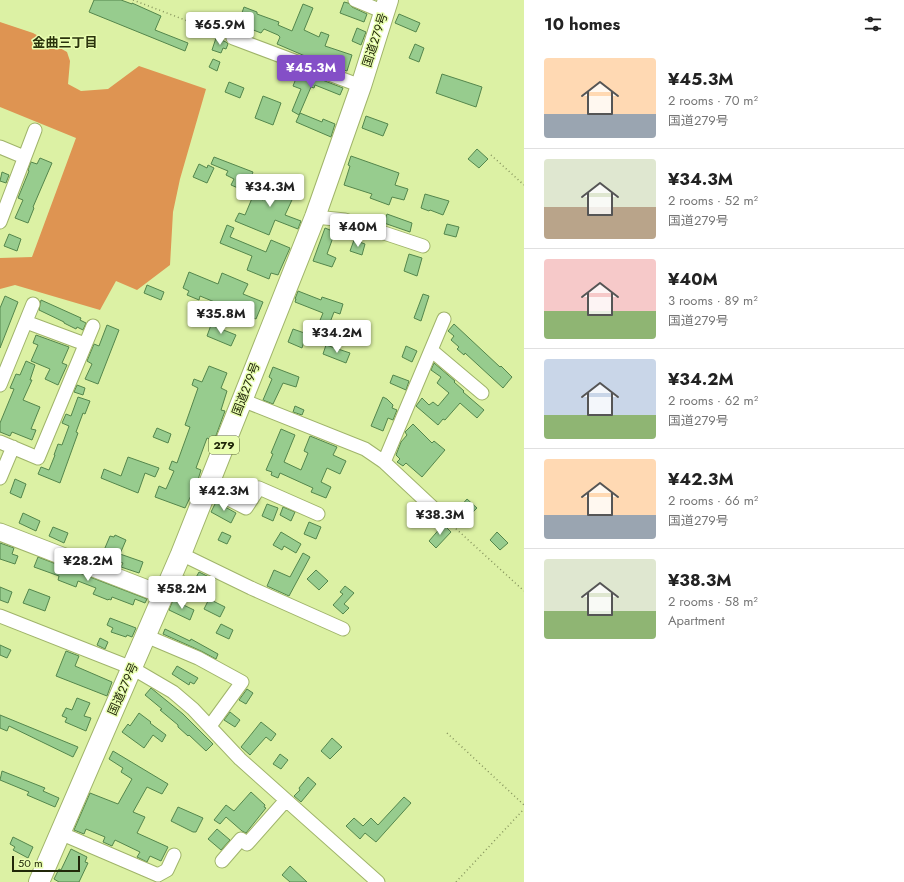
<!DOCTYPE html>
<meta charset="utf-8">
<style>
:root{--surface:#fff;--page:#f2f2f2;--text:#222;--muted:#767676;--line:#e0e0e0;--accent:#844fc7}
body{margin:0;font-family:Jost,"Noto Sans JP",sans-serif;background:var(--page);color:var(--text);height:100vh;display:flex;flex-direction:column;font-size:15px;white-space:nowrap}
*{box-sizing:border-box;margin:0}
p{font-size:13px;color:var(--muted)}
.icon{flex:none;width:22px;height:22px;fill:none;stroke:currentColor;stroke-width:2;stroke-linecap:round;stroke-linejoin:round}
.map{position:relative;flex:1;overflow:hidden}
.drawer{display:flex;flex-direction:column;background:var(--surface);width:380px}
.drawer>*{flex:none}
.scale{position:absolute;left:12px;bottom:10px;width:68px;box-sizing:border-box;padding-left:4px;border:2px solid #212809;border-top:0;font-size:11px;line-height:14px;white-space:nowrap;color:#212809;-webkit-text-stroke:3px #e9feb1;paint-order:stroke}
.price{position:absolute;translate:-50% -34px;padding:0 9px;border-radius:4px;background:#fff;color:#222;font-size:13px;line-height:26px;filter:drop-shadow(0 1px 2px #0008)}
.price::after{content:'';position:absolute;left:50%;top:24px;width:12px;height:9px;margin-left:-6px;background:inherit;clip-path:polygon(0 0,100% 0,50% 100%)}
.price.active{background:var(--accent);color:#fff}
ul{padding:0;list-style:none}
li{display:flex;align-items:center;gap:12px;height:100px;padding:0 20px}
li+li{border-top:1px solid var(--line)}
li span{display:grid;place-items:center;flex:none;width:112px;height:80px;border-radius:4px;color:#555}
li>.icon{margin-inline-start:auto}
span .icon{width:48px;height:48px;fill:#fffc;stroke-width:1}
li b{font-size:17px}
h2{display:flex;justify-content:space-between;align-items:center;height:48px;padding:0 20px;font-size:17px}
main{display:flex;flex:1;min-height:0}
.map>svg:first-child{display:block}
.forest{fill:#de9452}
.building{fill:#97cc8e;stroke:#54864c}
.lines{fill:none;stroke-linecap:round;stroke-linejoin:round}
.minor-casing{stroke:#a0b46a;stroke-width:15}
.major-casing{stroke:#a0b46a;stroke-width:19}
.highway-casing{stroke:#a0b46a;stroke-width:22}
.path{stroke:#85935c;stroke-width:1.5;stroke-dasharray:1 3;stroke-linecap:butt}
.minor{stroke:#fff;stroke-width:13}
.major{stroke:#fff;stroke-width:17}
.highway{stroke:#fff;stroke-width:20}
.labels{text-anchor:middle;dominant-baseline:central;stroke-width:3;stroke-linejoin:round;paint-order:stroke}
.shield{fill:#e9feb1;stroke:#5d683b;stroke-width:1}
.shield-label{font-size:11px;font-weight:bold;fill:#212809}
.street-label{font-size:12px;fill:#212809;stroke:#e9feb1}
.neighbourhood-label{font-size:13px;font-weight:bold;fill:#2a330c;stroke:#e9feb1}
</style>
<main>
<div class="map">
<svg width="524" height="882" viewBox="0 0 524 882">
<rect width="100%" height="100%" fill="#dcf1a4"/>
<path class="forest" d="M0 22 33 33 67 52 70 61 68 84 81 91 108 89 139 66 206 89 180 179 173 212 170 265 137 290 116 281 100 310 15 285 0 289V258L32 257 76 138 0 107Z"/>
<path class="building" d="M94 0H121L132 4V3L161 16 155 30 188 43 185 51 89 12Z
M344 2 348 3 352 7 367 14 364 22 340 13Z
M303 4 313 8 304 30 319 37 321 32 329 35 325 46 352 55 347 71 332 66 333 61 321 56 319 62 277 44 280 37 278 35 264 29 261 33 238 24 244 7 257 12V14L279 22 278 25 292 31Z
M399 14 420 23 416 32 395 23Z
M357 28 366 32 361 45 352 41Z
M216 38 226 42 228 44 226 49 223 48 221 53 212 50Z
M415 44 424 48 419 62 409 58Z
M213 59 220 62 217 71 209 67Z
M299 71 343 88 340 95 315 85 314 88 311 87 299 115 292 111 301 89 293 86Z
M442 74 482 87 476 107 436 93Z
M229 82 244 88 240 98 225 92Z
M263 96 281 103 273 125 255 118Z
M300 113 322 122 323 119 335 124 331 137 296 122Z
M366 116 388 124 383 136 362 128Z
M477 149 488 159 479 168 468 159Z
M351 156 399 173 395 185 408 189 404 200 392 197 389 205 370 198 372 194 344 185 350 166 348 165Z
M214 157 253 172 245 191 231 185 234 179 226 175 228 171 211 164Z
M40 158 52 163 33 207 34 208 28 223 15 218 23 200 18 198 29 171 28 170 31 162 37 164Z
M199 164 207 168 208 165 214 168 207 183 193 177Z
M2 172 9 175 6 183 0 181Z
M270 177 297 189 285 215 301 221 298 229 275 220 269 235 235 221 239 213 245 215 253 196 263 200 268 187 266 186Z
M425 194 449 201 443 215 430 210 429 211 421 208Z
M387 214 412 223 410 232 384 223Z
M447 224 459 227 456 237 444 234Z
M227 225 234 228 230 237 266 252 271 240 290 248 278 275 271 273 269 279 247 270 252 256 220 243Z
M325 228 335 232 327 254 336 258 332 267 313 261Z
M9 234 21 239 17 251 4 246Z
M354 240 365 244 362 255 350 251Z
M409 254 422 258 417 276 404 271Z
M189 272 218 284 222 273 248 284 243 294 263 302 256 319 200 296 199 300 187 295 189 291 183 288Z
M147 285 164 292 161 300 144 293Z
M298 291 321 300 322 297 343 304 340 314 334 312 329 325 332 326 329 335 316 330 323 313 295 302 296 299H295Z
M423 294 429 296 421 321 414 318Z
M5 296 18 302 0 348V308Z
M41 300 81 318 80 320 86 323 83 330 77 327 76 329 64 323V322L39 310Z
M454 324 500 367 501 366 512 377 503 388 465 353 464 355 457 349 459 347 451 340 454 336 448 331Z
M107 325 119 330 98 384 85 379 92 364 87 361 94 344 99 346Z
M211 325 236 335 231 346 207 336Z
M293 329 310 335 307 342 304 341 302 348 288 342Z
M36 335 69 347 62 363 67 365 58 385 45 379 50 369 31 361 38 345 33 343Z
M326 345 350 353 346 363 323 354Z
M406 346 417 351 412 362 402 357Z
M26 361 35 365 30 380H32L23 400 40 407 31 429 36 430 32 440 12 432 10 436 0 432V423L14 389 10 388 16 374 20 375Z
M434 363 455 381 454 382 464 391 463 392 484 410 477 418 460 403 445 420 443 419 438 425 416 406 422 398 429 405 433 402 438 406 449 393 437 383 441 377 431 370Z
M209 366 227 373 221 388 227 391 221 410 225 411 214 441 207 438 196 468 201 470 197 483 185 508 155 497 159 486 166 489 174 471 169 469 172 461 177 463 190 427 185 425 198 388 192 385 194 379 202 382Z
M273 367 299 377 296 387 283 383 273 404 263 400 272 379 269 377Z
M393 375 409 381 406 390 390 383Z
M77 385 85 388 83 395 74 392Z
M78 397 90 401 85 414 83 413 76 432 78 433 60 483 38 474 41 467 49 470 55 455H54L58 444 62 445 69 426 62 423 66 414 71 416Z
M383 397 387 399 393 405 392 408 397 410 393 420 388 418 383 431 371 426Z
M295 406 304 410 302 415 293 412Z
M413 424 432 443 434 441 445 450 422 477 406 463 403 466 397 462 400 459 396 455 401 442 407 435 405 432Z
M157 428 171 434 168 443 153 437Z
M281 429 295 435 284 462 301 470 308 453 304 451 310 436 337 447 333 455 346 461 340 474 327 468 321 482 331 487 326 498 311 492 313 488 280 473 278 478 271 475 272 472 266 470 273 454 271 453Z
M128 457 159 468 155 477 145 473 138 493 101 478 104 469 121 476Z
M15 479 26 484 21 498 10 493Z
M467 499 477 508 469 516 460 507Z
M216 502 236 513 231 523 211 512Z
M267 504 278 508 273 521 262 516Z
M283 507 295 512 291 521 280 515Z
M23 513 40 521 36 531 19 523Z
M309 522 321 527 316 539 304 534Z
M442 526 446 527 451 532 436 548 429 541Z
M53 527 68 533 64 543 49 536Z
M222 532 231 536 227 544 218 540Z
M281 532 301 544 296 553 284 546 282 550 273 545Z
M497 532 508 543 500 550 490 540Z
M115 535 126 540 120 554 143 562 139 573 121 567 123 563 102 555 110 536 114 537Z
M0 543 14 548 12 554 18 556 15 564 0 559Z
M303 553 310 557 289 596 267 586 274 570 290 577Z
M38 557 147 599 145 603 135 599 133 605 112 597 111 600 109 599 108 600 93 594 96 588 78 581 76 587 58 580 59 576 34 567Z
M316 570 328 581 319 590 307 579Z
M199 572 215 580 207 597 181 584 184 576 194 581Z
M345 586 354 593 344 604 349 608 343 614 333 605 343 594 340 592Z
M0 587 12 592 8 603 0 600Z
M29 589 50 597 45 611 23 603Z
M209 599 225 607 220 617 204 609Z
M173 600 194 610 190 620 169 610Z
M110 618 136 628 132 637 127 635 126 637 111 632 113 628 107 625Z
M221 624 233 630 229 639 216 633Z
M165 629 190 641 191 639 218 654 216 659 201 651 163 634Z
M100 638 108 642 105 649 97 645Z
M0 645 11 650 7 658 0 655Z
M66 651 79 656 75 666 112 682 107 696 56 676Z
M177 666 198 678 194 684 190 682 189 685 172 674Z
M151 688 183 714 213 744 206 751 189 735 188 736 178 727V725L160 710 162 709 145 695Z
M247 689 253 693 246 704 239 700Z
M77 698 90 703 84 716 91 718 86 731 65 722 67 718 62 716 66 708 72 710Z
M230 712 240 720 235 727 224 720Z
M139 713 151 722 150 723 166 735 162 742 153 735 144 748 122 732 128 724 130 726Z
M0 715 78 747 73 757 9 726 7 731 0 728Z
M261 722 276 734 271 741 266 737 250 755 241 747Z
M332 738 342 747 330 759 321 751Z
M113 751 168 784 162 794 147 787 133 812 145 817 137 833 168 847 161 861 150 856 147 862 137 857 140 852 115 840 112 846 103 842 105 837 86 829 84 834 74 830 90 793 118 804 132 779 121 772 123 768 109 759Z
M280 754 288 760 281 769 273 764Z
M2 771 45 788 43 791 59 798 55 807 27 795 29 792 0 780Z
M308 777 316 784 301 802 294 796 300 790 299 788Z
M251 792 265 805 264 807 266 808 246 833 242 831 226 817 220 824 214 820 226 805 234 811Z
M404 797 411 803 376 842 365 833 360 839 346 826 354 818 363 826 371 818 378 825Z
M178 807 203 818 196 832H193L171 821Z
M217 829 230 840 221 850 208 839Z
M13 837 33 847 28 858 13 850 15 847 10 844Z
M71 849 87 857 85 862 88 863 79 882H59L54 879 59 869 61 870Z
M290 866 307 882H290L282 875Z"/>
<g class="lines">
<g class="minor-casing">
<path id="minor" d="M355 0 384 12
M233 38 361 86
M0 147 24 157
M315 217 345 220 423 246
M0 222 35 130
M26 322 85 344
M431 350 482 393
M0 385 33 304
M242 400 365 449 384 462 445 519
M0 442 38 458 93 326
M384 462 444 319
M0 478 13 447
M207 488 246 508 259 488 318 514
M181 554 251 588 343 629
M0 616 132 668 173 692 193 709 240 759 378 882
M146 636 198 658 242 682 210 726
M60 833 158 875 167 870 174 855
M222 861 241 839 247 844 286 800"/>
</g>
<g class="major-casing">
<path id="major" d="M0 532 163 595"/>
</g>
<g class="highway-casing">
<path id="highway" d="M39 882 181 554 315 217 361 86 388 0"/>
</g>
<path class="path" d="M133 0 224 35
M491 155 524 185
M453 526 524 591
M447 733 524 805
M456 882 524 809"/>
<use href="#minor" class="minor"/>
<use href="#major" class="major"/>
<use href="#highway" class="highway"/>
</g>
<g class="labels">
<rect class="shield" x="209" y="436" width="30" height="18" rx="3"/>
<g class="shield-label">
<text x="224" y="445">279</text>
</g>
<g class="street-label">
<text transform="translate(375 40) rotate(-72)">国道279号</text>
<text transform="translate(246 389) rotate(-69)">国道279号</text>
<text transform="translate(123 689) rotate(-66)">国道279号</text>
</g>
<g class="neighbourhood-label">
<text x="65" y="42">金曲三丁目</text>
</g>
</g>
</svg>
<div class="scale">50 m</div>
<b class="price" style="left:220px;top:46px">¥65.9M</b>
<b class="price active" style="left:311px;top:89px">¥45.3M</b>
<b class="price" style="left:270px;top:208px">¥34.3M</b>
<b class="price" style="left:358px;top:248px">¥40M</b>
<b class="price" style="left:221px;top:335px">¥35.8M</b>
<b class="price" style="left:337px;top:354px">¥34.2M</b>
<b class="price" style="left:224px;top:512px">¥42.3M</b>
<b class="price" style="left:440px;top:536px">¥38.3M</b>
<b class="price" style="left:88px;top:582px">¥28.2M</b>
<b class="price" style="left:182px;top:610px">¥58.2M</b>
</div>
<section class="drawer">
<h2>10 homes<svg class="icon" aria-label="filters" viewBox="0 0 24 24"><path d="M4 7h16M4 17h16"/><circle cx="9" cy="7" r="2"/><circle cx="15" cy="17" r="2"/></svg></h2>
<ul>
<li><span style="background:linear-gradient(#ffd9b3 70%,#9aa5b1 0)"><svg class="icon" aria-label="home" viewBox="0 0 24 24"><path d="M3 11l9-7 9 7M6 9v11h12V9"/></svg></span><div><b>¥45.3M</b><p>2 rooms · 70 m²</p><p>国道279号</p></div></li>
<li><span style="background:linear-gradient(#dfe7d0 60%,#b9a48a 0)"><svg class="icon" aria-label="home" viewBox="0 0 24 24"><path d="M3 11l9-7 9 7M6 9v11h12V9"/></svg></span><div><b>¥34.3M</b><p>2 rooms · 52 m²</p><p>国道279号</p></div></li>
<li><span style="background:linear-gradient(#f6c9c9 65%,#8fb573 0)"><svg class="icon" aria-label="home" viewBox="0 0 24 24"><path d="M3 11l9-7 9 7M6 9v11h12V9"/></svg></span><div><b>¥40M</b><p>3 rooms · 89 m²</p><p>国道279号</p></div></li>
<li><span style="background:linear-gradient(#c9d6e8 70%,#8fb573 0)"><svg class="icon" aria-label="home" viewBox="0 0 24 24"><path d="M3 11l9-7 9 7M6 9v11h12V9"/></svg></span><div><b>¥34.2M</b><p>2 rooms · 62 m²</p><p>国道279号</p></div></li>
<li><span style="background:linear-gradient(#ffd9b3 70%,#9aa5b1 0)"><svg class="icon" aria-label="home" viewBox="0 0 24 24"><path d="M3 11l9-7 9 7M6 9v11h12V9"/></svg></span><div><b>¥42.3M</b><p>2 rooms · 66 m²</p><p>国道279号</p></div></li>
<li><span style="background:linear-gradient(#dfe7d0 65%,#8fb573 0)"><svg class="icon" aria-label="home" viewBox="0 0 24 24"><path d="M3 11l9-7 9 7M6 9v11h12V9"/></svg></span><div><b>¥38.3M</b><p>2 rooms · 58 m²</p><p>Apartment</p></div></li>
</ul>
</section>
</main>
